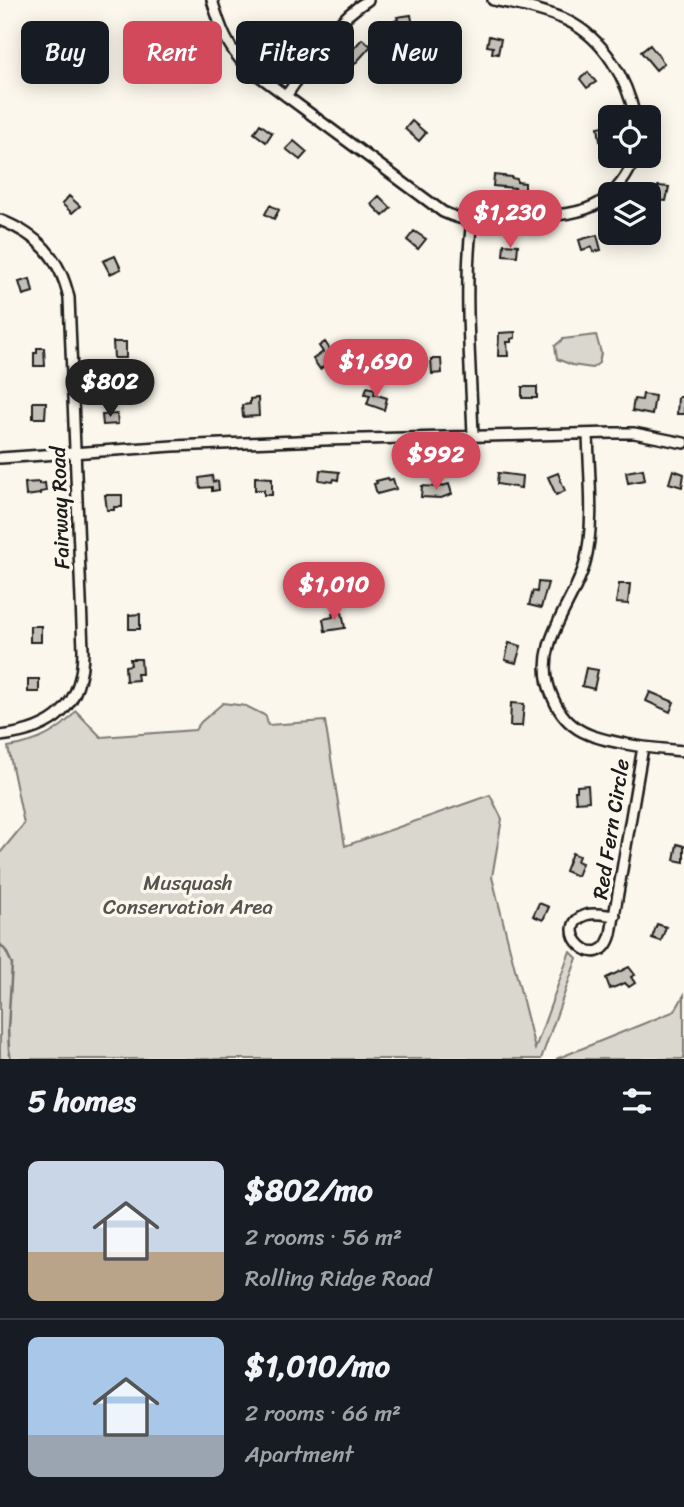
<!DOCTYPE html>
<meta charset="utf-8">
<style>
:root{--surface:#171b24;--page:#242831;--text:#f1f3f6;--muted:#9ea1a6;--line:#363941;--accent:#d1495b}
body{margin:0;font-family:Sriracha,sans-serif;background:var(--page);color:var(--text);height:100vh;display:flex;flex-direction:column;font-size:26px;white-space:nowrap}
*{box-sizing:border-box;margin:0}
p{font-size:23px;color:var(--muted)}
.icon{flex:none;width:38px;height:38px;fill:none;stroke:currentColor;stroke-width:2;stroke-linecap:round;stroke-linejoin:round}
.map{position:relative;height:1059px;overflow:hidden}
.panel{display:flex;flex-direction:column;background:var(--surface);flex:1}
.panel>*{flex:none}
.hud{position:absolute;left:21px;top:21px;width:642px;height:63px;display:flex;gap:14px}
.tools{position:absolute;left:598px;top:105px;display:grid;gap:14px}
.tools a{display:grid;place-items:center;width:63px;height:63px;border-radius:10px;background:var(--surface);box-shadow:0 4px 18px #0003;font-size:35px}
.price{position:absolute;translate:-50% -60px;padding:0 16px;border-radius:24px;background:var(--accent);color:#fff;font-size:23px;line-height:46px;filter:drop-shadow(0 2px 4px #0008)}
.price::after{content:'';position:absolute;left:50%;top:42px;width:21px;height:16px;margin-left:-10px;background:inherit;clip-path:polygon(0 0,100% 0,50% 100%)}
.price.on{background:#222;color:#fff}
ul{padding:0;list-style:none}
li{display:flex;align-items:center;gap:21px;height:175px;padding:0 28px}
li+li{border-top:2px solid var(--line)}
li span{display:grid;place-items:center;flex:none;width:196px;height:140px;border-radius:10px;color:#555}
li>.icon{margin-inline-start:auto}
span .icon{width:84px;height:84px;fill:#fffc;stroke-width:1}
li b{font-size:30px}
h2{display:flex;justify-content:space-between;align-items:center;height:84px;padding:0 28px;font-size:30px}
.chip{padding:0 24px;border-radius:10px;background:var(--surface);box-shadow:0 4px 18px #0003;font-size:24px;line-height:63px}
.chip.on{background:var(--accent);color:#fff}
.map>svg:first-child{display:block}
.green{fill:#dad7ce;stroke:#7b7a75;stroke-width:2}
.lines{fill:none;stroke-linecap:round;stroke-linejoin:round}
.stream{stroke:#74726e;stroke-width:2.5}
.building{fill:#c3c0b8;stroke:#1c1c1c;stroke-width:2}
.minor-casing{stroke:#1c1c1c;stroke-width:14}
.minor{stroke:#fbf7ec;stroke-width:9}
.labels{text-anchor:middle;dominant-baseline:central;stroke-width:7;stroke-linejoin:round;paint-order:stroke}
.street-label{font-size:21px;fill:#1c1c1c;stroke:#fbf7ec}
.park-label{font-size:21px;fill:#555451;stroke:#fbf7ec}
</style>
<div class="map">
<svg width="684" height="1059" viewBox="0 0 684 1059">
<rect width="100%" height="100%" fill="#fbf7ec"/>
<filter id="ink" filterUnits="userSpaceOnUse"><feTurbulence type="fractalNoise" baseFrequency=".0143" numOctaves="2"/><feDisplacementMap in="SourceGraphic" scale="14" xChannelSelector="R" yChannelSelector="G"/><feConvolveMatrix kernelMatrix="1 2 1 2 8 2 1 2 1" color-interpolation-filters="sRGB"/></filter>
<g filter="url(#ink)">
<path class="green" d="M596 335 601 353 599 363 592 368 572 365 557 359 555 346 563 339Z
M223 703 246 706 266 716 268 725 325 721 345 846 490 795 502 819 492 877 535 1049 570 951 577 958 541 1059H0V853L24 824 8 747C36 743 59 733 76 711L101 737 195 730 201 722Z
M684 995V1059H556L675 1011Z"/>
<g class="lines">
<path class="stream" d="M0 944 6 951 12 964 8 1029 9 1050 11 1059"/>
</g>
<path class="building" d="M411 15 413 26 390 29 389 22 398 20 397 17Z
M270 29 274 40 264 44 260 34Z
M489 36 501 39 498 54 492 53 493 47 487 46Z
M362 39 371 46 353 66 345 58Z
M650 45 664 63 656 70 641 52Z
M198 57 203 73 192 76 187 61Z
M588 72 596 82 587 88 580 79Z
M412 121 426 133 419 141 405 129Z
M260 124 272 133 266 142 254 133Z
M610 125 611 139 600 141 598 127Z
M294 141 307 152 300 160 286 149Z
M494 175 511 177V178L517 179V182L525 183V193H514L515 188 493 186Z
M658 186 669 187 666 201 656 200Z
M69 196 80 206 72 213 62 204Z
M379 196 391 208 383 216 371 204Z
M270 205 279 210 274 219 265 214Z
M414 231 426 239 418 249 407 240Z
M597 235 601 250 593 252 592 247 582 250 579 240Z
M504 244 518 245 517 256 503 255Z
M115 256 121 269 110 274 103 261Z
M30 279 33 292 23 295 19 282Z
M515 332V338L511 339V342H507L508 356H498L499 333Z
M113 342H126V358H114Z
M325 342 336 358 320 369 313 359 323 352 319 346Z
M37 348H44L45 366H34V353H37Z
M431 359H441L442 373 432 374Z
M367 387 375 389 374 394 387 398 384 410 367 404 370 395 365 394Z
M522 387H537V398H522Z
M643 394 655 396 652 415 632 411 634 399 642 400Z
M678 397H684V414H677Z
M258 398 259 416 243 417 242 405 250 404V399Z
M33 402H46L45 418H33Z
M117 414 118 424 103 425 102 415Z
M643 469 645 480 628 483 626 472Z
M320 470 339 472 338 480 334 479 333 482 319 480Z
M673 470 684 474 682 487 669 483Z
M498 473 522 476 521 488 497 484Z
M558 473 565 491 556 495 548 477Z
M212 476 213 482 218 481 219 490 212 491V487L200 488 199 478Z
M255 477 272 478V495H264V490H255Z
M388 478 389 480 393 479 396 489 377 494 374 484 377 483 376 481Z
M39 482V484L45 483 46 491 40 492V494L26 496 25 483Z
M449 484 452 494 441 498 421 497 422 486 439 487Z
M105 495H122V507H114V510H107Z
M538 582 548 583 541 608 529 605 533 591 537 592Z
M619 584H630L628 604 616 603Z
M342 612 345 628 325 631 323 619 333 617 332 613Z
M140 614V629H129V615Z
M30 626H41V642H30Z
M509 643 521 646 516 663 505 660Z
M130 659H141L142 674H137L138 680 126 681 125 666 131 665Z
M586 668 598 670 594 689 582 686Z
M28 679H39V692H28Z
M650 692 674 702 670 712 646 701Z
M511 703 524 704 522 726H510Z
M588 785 589 801 576 802 575 791H577V786Z
M677 844 684 846V862L674 860Z
M572 853 579 856 577 861 582 863 577 876 565 871Z
M539 903 549 907 543 920 533 916Z
M657 924 666 927 661 941 652 938Z
M629 967 635 975 631 977 635 983 629 987 625 983 610 989 606 978Z"/>
<g class="lines">
<g class="minor-casing">
<path id="minor" d="M212 0C220 26 227 48 247 67L443 212C452 216 460 219 469 220 487 222 506 219 524 217 549 215 577 216 599 203 616 192 629 175 635 156
M493 0C518 5 545 10 568 21 604 39 627 79 635 117
M286 96C310 62 332 22 368 0
M0 220C38 235 60 257 69 298L83 650C83 706 54 730 0 736
M472 220C463 290 471 367 473 437
M588 434C589 475 595 524 585 563 577 592 557 617 549 646 544 665 545 681 553 698 567 732 593 738 626 744 645 748 664 749 684 751
M0 458 173 446 323 440 613 433H634L684 443
M615 916C606 915 595 912 586 915 550 927 599 978 611 934L643 747"/>
</g>
<use href="#minor" class="minor"/>
</g>
</g>
<g class="labels">
<g class="street-label">
<text transform="translate(60 508) rotate(-92)">Fairway Road</text>
<text transform="translate(611 829) rotate(-81)">Red Fern Circle</text>
</g>
<g class="park-label">
<text x="188" y="883">Musquash<tspan x="188" dy="24">Conservation Area</tspan></text>
</g>
</g>
</svg>
<div class="tools">
<a><svg class="icon" aria-label="locate" viewBox="0 0 24 24"><circle cx="12" cy="12" r="6"/><path d="M12 2v4M12 18v4M2 12h4M18 12h4"/></svg></a>
<a><svg class="icon" aria-label="layers" viewBox="0 0 24 24"><path d="M12 4l9 5-9 5-9-5zM3 14l9 5 9-5"/></svg></a>
</div>
<b class="price" style="left:510px;top:250px">$1,230</b>
<b class="price" style="left:376px;top:399px">$1,690</b>
<b class="price on" style="left:110px;top:419px">$802</b>
<b class="price" style="left:436px;top:492px">$992</b>
<b class="price" style="left:334px;top:622px">$1,010</b>
<div class="hud">
<a class="chip">Buy</a>
<a class="chip on">Rent</a>
<a class="chip">Filters</a>
<a class="chip">New</a>
</div>
</div>
<section class="panel">
<h2>5 homes<svg class="icon" aria-label="filters" viewBox="0 0 24 24"><path d="M4 7h16M4 17h16"/><circle cx="9" cy="7" r="2"/><circle cx="15" cy="17" r="2"/></svg></h2>
<ul>
<li><span style="background:linear-gradient(#c9d6e8 65%,#b9a48a 0)"><svg class="icon" aria-label="home" viewBox="0 0 24 24"><path d="M3 11l9-7 9 7M6 9v11h12V9"/></svg></span><div><b>$802/mo</b><p>2 rooms · 56 m²</p><p>Rolling Ridge Road</p></div></li>
<li><span style="background:linear-gradient(#a9c7e8 70%,#9aa5b1 0)"><svg class="icon" aria-label="home" viewBox="0 0 24 24"><path d="M3 11l9-7 9 7M6 9v11h12V9"/></svg></span><div><b>$1,010/mo</b><p>2 rooms · 66 m²</p><p>Apartment</p></div></li>
</ul>
</section>
